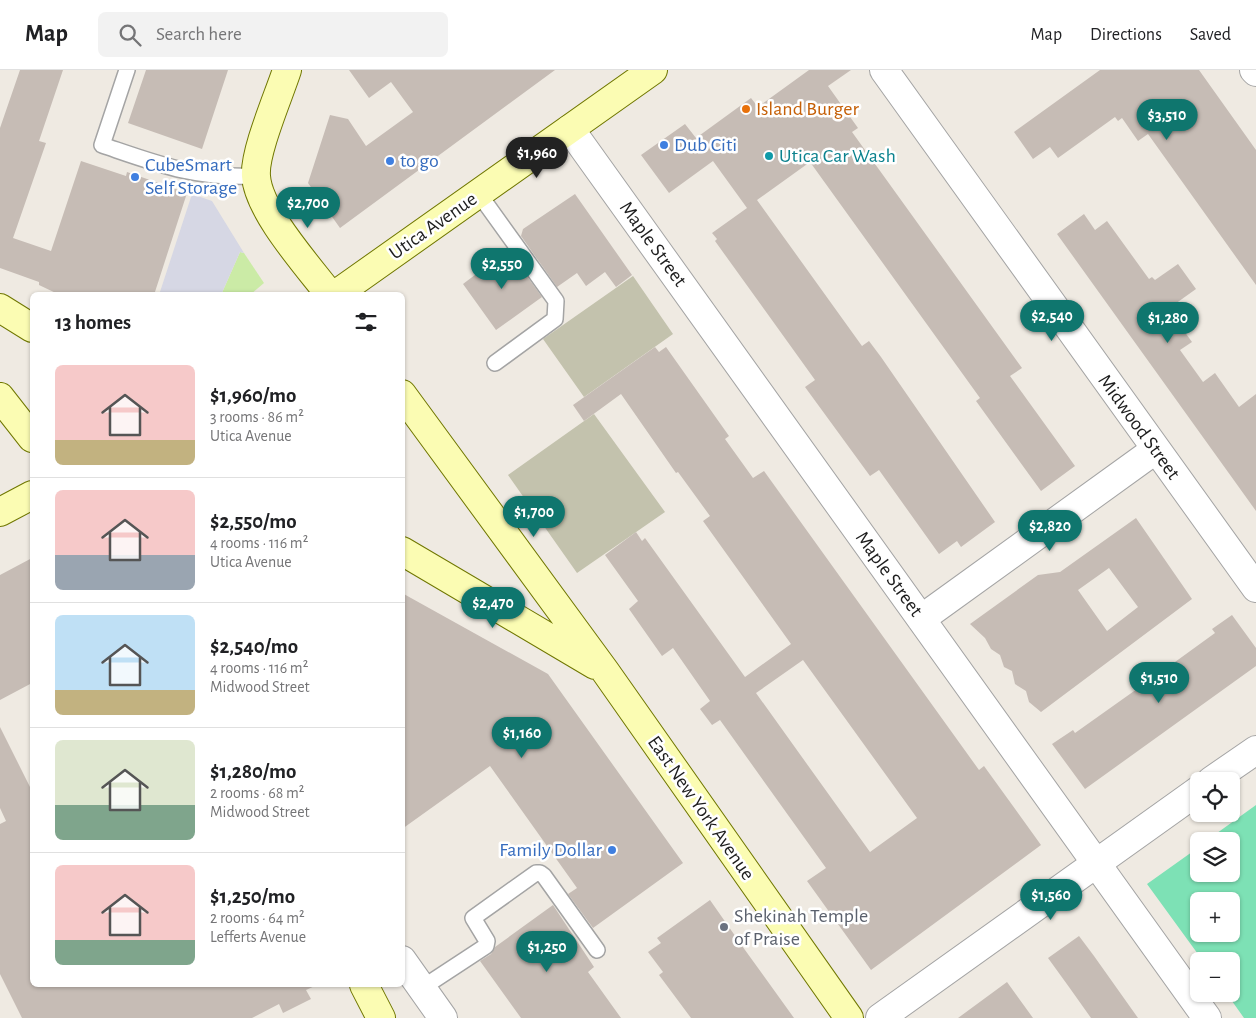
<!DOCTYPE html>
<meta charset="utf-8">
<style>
:root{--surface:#fff;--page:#f2f2f2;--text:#202124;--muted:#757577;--line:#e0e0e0;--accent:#0f766e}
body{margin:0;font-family:"Alegreya Sans",sans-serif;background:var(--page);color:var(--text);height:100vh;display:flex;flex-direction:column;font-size:19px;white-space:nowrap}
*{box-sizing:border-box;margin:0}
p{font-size:16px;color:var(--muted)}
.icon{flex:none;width:28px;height:28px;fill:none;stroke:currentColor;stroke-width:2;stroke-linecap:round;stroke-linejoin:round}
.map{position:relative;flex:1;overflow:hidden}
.sheet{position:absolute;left:30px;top:222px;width:375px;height:695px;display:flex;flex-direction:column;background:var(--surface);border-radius:8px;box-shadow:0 1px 4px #0004}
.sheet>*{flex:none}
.fabs{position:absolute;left:1190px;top:702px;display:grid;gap:10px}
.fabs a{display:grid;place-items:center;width:50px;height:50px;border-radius:8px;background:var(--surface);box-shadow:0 1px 4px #0004;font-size:25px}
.price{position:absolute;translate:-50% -42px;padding:0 11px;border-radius:18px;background:var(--accent);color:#fff;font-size:16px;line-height:32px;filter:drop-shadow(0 1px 2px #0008)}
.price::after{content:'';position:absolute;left:50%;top:30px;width:15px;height:11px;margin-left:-8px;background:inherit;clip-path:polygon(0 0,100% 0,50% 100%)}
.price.on{background:#222;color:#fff}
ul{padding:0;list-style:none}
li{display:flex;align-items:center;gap:15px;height:125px;padding:0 25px}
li+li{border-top:1px solid var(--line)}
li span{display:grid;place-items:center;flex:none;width:140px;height:100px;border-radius:8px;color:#555}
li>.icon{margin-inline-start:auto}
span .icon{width:60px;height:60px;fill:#fffc;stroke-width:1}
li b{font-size:21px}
h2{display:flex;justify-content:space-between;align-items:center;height:60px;padding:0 25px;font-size:21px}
header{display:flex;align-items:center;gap:30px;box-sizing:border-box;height:70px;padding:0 25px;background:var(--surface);border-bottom:1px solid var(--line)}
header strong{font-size:24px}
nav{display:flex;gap:28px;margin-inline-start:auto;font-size:18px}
.search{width:350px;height:45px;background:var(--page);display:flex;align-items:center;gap:12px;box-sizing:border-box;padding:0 18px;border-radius:8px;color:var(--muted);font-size:19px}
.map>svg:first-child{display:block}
.construction{fill:#c3c2ad}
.grass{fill:#cbeba6}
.pitch{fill:#7de1b5;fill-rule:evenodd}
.plaza{fill:#d6d7e4}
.building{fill:#c6bcb5;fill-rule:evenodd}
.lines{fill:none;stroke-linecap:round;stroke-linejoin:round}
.service-casing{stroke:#a4a4a4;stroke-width:18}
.minor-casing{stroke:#a4a4a4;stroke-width:30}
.secondary-casing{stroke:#707701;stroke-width:30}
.service{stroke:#fff;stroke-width:15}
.minor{stroke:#fff;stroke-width:28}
.secondary{stroke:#fbfcb3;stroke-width:28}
.food-dot{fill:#e8710a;stroke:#fff;stroke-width:2}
.shop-dot{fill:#3f7fe0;stroke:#fff;stroke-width:2}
.culture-dot{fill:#0f9aa8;stroke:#fff;stroke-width:2}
.worship-dot{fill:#6b7280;stroke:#fff;stroke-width:2}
.labels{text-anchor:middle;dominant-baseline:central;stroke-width:5;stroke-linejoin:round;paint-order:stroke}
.food-label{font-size:20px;fill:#c56008;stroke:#fff;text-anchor:start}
.shop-label{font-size:20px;fill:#366cbe;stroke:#fff;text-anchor:start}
.culture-label{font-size:20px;fill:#0d838f;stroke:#fff;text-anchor:start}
.street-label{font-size:20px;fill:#1d1d1d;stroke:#fff}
.worship-label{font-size:20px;fill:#5b616d;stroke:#fff;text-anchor:start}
</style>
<header>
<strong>Map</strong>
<div class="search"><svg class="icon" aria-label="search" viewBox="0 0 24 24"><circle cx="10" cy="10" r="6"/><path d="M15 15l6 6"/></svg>Search here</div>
<nav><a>Map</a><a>Directions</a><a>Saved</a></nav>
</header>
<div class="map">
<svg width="1256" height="948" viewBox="0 0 1256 948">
<rect width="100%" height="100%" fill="#efeae2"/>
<path class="construction" d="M633 206 673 264 584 327 543 269Z
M594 344 665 442 577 503 508 405Z"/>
<path class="grass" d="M240 182 244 183 264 213 250 225H221Z"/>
<path class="pitch" d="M1256 735V948H1244L1227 924H1231V891H1203L1147 814 1199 777V804H1231V771H1206ZM1199 831H1231V864H1199Z"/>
<path class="plaza" d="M192 124 212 131 244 183 240 182 221 225H159Z"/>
<path class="building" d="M20 0H63L39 71 46 73 13 168 51 181 81 91 126 106 127 102 187 123 154 225H60L39 215V212L0 198V58Z
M146 0H228L202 79 128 53Z
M349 0H555L340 158 308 113 330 45 348 49 366 76 413 42 391 12 369 28Z
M809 0H851L828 16 858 58 852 62 1022 298 1010 306 1075 396 1041 421 976 331 980 328 810 92 757 130 862 276 869 271 881 287 995 452 961 477 957 471 939 484 879 400 870 406 805 317 815 310 715 171 717 169 712 163 747 138 713 91 669 123 641 85 685 54 696 68 751 28 758 37Z
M1100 0H1199L1256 80V215L1148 64 1138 71 1122 48 1118 51 1115 47 1058 88 1050 77 1033 89 1014 62Z
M575 124 632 205 616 217 605 202 586 216 577 203 557 217 521 166 523 159Z
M1084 144 1095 160 1107 151 1149 209 1152 207 1155 210 1178 194 1196 219 1168 239 1192 272 1180 280 1203 312 1215 303 1239 337 1256 324V441L1057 164Z
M508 180 542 227 496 260 463 214Z
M655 277 659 282 666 277 729 366 725 369 753 408 764 401 979 700 984 696 1041 775 871 900 807 811 826 798 720 650 712 655 700 639 710 631 673 578 662 586 629 539 638 531 605 485 636 462 642 471 645 468 745 607 791 574 703 451 710 446 678 402 676 403 621 324 584 351 573 335ZM803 590 917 748 870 782 756 623Z
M1136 448 1192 529 1041 642 1029 632 1026 621 1015 614 1012 601 1004 597 1000 585 991 579 985 568 970 554 1038 505 1060 502ZM1109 498 1138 537 1107 561 1078 520Z
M32 488V613L0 630V505Z
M402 523 548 604 683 793 593 858 568 824 577 818 490 696 402 759Z
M1232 545 1256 578V596L1085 719 1052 674 1073 660 1075 663 1175 592 1215 563 1212 559Z
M0 657 32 721V915H317L306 920 311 929 283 943 279 934 252 948H22L0 904V754L6 751 0 738Z
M710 830 745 880 794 948H691L659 905 663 902 648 882 661 873 657 868Z
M553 835 594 897 588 902 621 948H521L480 891 491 884 495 877Z
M1079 866 1094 886 1138 948H1091L1069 917 1048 888Z
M1007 912 1033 948H958Z"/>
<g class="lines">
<g class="service-casing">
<path id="service" d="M127 0 102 75C158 94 195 109 256 106
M479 124 556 231 555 249 495 293
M422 918 486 876 487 871 473 848 536 803H540L544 806 597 880"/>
</g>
<g class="minor-casing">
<path id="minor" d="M884 0 1256 518
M1254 0 1256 2
M570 59 1207 948
M921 549 1155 380
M1211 711 1256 680
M402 890 443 948
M880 948 1199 720"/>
</g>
<g class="secondary-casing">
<path id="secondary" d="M287 0C279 25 254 82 256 106 258 141 308 196 330 225
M335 225 653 0
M0 238 32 258
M402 324 605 601 849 948
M0 327 32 368
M0 442 32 425
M402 481 595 595
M364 915 381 948"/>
</g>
<use href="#service" class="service"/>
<use href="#minor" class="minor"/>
<use href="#secondary" class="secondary"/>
</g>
<circle class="food-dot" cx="746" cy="39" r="5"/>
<g class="shop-dot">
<circle cx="664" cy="75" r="5"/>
<circle cx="390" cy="91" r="5"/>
<circle cx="135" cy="107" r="5"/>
<circle cx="612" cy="780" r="5"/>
</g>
<circle class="culture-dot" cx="769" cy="86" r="5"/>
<circle class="worship-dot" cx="724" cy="857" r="5"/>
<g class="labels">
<g class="food-label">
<text x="756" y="39">Island Burger</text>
</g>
<g class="shop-label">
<text x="674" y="75">Dub Citi</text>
<text x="400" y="91">to go</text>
<text x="145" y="95">CubeSmart<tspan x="145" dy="23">Self Storage</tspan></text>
<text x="602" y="780" text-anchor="end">Family Dollar</text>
</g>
<g class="culture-label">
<text x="779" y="86">Utica Car Wash</text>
</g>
<g class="street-label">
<text transform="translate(433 156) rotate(-35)">Utica Avenue</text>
<text transform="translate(653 174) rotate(54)">Maple Street</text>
<text transform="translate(1139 357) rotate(54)">Midwood Street</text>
<text transform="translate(889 504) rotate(54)">Maple Street</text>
<text transform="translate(701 738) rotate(55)">East New York Avenue</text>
</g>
<g class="worship-label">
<text x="734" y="846">Shekinah Temple<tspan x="734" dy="23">of Praise</tspan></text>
</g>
</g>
</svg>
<div class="fabs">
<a><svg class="icon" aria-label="locate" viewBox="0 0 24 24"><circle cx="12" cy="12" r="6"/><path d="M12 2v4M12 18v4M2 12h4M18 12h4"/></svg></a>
<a><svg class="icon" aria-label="layers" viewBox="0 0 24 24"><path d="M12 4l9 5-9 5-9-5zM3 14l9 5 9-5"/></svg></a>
<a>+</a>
<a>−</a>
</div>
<b class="price" style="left:1167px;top:71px">$3,510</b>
<b class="price on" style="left:537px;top:109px">$1,960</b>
<b class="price" style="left:308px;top:159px">$2,700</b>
<b class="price" style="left:502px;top:220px">$2,550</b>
<b class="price" style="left:1052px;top:272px">$2,540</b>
<b class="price" style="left:1168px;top:274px">$1,280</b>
<b class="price" style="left:534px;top:468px">$1,700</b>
<b class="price" style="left:1050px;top:482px">$2,820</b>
<b class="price" style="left:493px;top:559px">$2,470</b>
<b class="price" style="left:1159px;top:634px">$1,510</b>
<b class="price" style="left:522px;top:689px">$1,160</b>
<b class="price" style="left:1051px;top:851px">$1,560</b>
<b class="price" style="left:547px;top:903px">$1,250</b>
<section class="sheet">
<h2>13 homes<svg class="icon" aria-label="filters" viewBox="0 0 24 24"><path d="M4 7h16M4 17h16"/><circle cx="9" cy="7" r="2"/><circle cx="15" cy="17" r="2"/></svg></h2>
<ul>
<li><span style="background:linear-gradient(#f6c9c9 75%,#c2b280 0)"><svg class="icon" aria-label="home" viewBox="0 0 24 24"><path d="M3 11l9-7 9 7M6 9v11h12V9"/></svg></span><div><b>$1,960/mo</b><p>3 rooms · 86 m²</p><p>Utica Avenue</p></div></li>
<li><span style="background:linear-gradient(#f6c9c9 65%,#9aa5b1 0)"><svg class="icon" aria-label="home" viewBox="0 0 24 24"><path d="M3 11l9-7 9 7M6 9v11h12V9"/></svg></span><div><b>$2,550/mo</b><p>4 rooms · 116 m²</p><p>Utica Avenue</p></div></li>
<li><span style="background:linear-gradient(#bfe0f5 75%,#c2b280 0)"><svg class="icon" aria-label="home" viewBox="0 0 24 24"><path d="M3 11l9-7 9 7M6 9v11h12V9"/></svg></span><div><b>$2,540/mo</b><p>4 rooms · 116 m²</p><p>Midwood Street</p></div></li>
<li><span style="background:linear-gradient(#dfe7d0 65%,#7fa58c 0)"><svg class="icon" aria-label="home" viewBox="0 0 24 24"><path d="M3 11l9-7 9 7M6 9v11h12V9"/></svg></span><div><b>$1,280/mo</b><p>2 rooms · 68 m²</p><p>Midwood Street</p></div></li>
<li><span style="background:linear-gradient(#f6c9c9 75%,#7fa58c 0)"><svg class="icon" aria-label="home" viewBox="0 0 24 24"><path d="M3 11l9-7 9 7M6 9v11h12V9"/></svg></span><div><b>$1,250/mo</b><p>2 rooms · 64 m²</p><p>Lefferts Avenue</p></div></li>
</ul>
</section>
</div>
